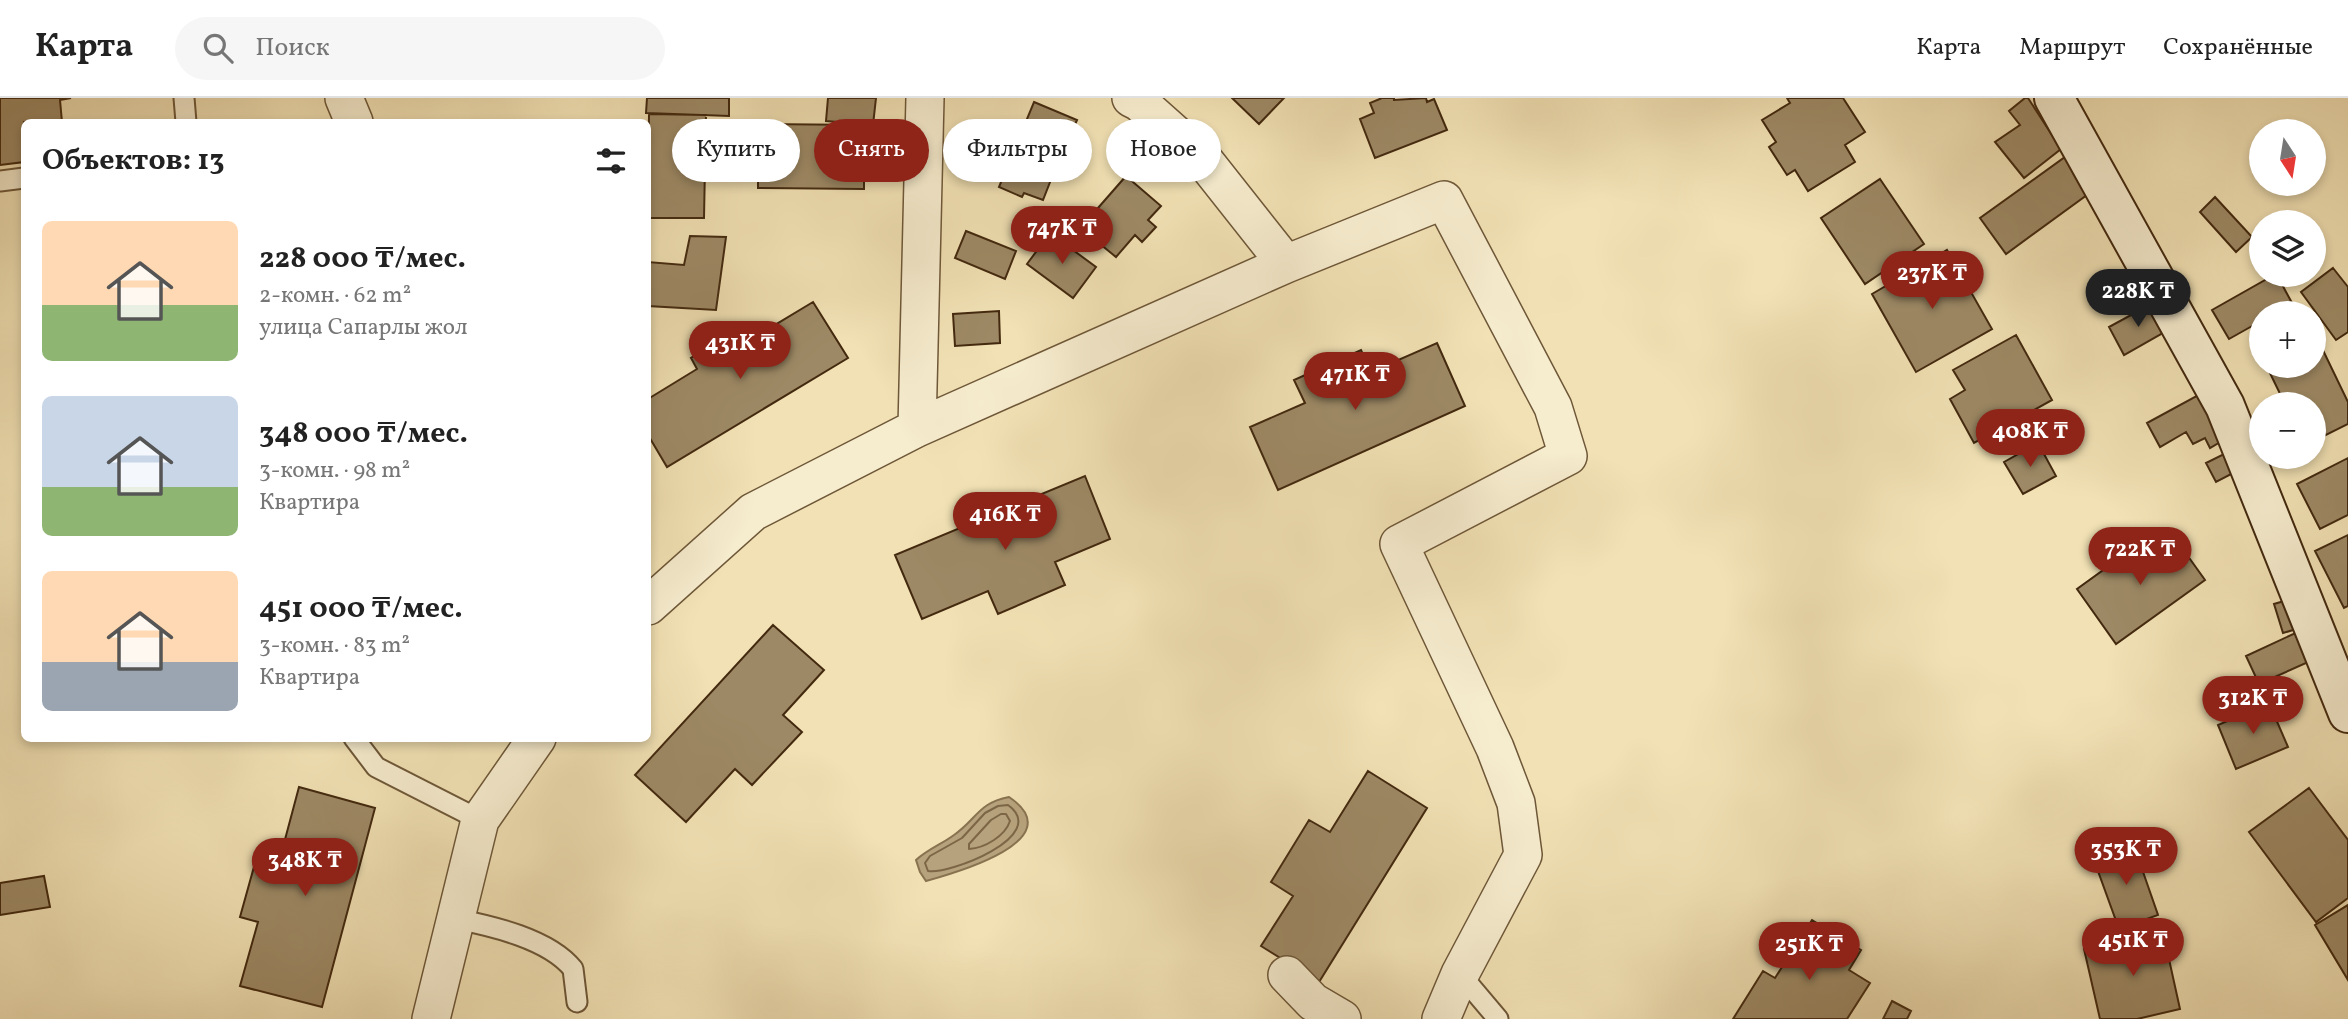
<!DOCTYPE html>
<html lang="ru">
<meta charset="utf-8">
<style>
:root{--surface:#fff;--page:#f6f6f6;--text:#222;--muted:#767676;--line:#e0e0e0;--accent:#8f2418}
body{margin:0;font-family:Vollkorn,serif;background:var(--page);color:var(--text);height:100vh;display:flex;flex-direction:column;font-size:26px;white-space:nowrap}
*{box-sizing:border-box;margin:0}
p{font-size:23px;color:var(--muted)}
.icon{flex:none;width:38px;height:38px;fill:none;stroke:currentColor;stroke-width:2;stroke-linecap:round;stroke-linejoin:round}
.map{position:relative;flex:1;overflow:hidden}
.panel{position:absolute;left:21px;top:21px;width:630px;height:623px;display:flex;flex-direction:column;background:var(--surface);border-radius:10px;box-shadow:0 4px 10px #0003}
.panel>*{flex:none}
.top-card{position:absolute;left:672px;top:21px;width:665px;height:63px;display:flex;gap:14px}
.needle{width:46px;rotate:168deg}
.buttons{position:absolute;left:2249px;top:21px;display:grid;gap:14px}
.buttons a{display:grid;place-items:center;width:77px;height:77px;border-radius:50%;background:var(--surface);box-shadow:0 4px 10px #0003;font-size:35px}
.price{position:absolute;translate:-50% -60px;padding:0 16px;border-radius:24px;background:var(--accent);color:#fff;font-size:23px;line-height:46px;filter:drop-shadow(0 2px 4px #0008)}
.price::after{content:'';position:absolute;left:50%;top:42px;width:21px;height:16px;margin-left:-10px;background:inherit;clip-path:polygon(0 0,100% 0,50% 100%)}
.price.active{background:#222;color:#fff}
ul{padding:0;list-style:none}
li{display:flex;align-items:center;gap:21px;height:175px;padding:0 21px}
li span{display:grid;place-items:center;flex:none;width:196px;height:140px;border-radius:10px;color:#555}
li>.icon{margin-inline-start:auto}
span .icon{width:84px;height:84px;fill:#fffc;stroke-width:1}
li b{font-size:30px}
h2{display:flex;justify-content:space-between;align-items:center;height:84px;padding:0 21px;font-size:30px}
.tag{padding:0 24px;border-radius:32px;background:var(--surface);box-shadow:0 4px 10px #0003;font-size:24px;line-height:63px}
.tag.active{background:var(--accent);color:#fff}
header{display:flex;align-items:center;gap:42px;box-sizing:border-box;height:98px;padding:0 35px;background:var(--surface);border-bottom:2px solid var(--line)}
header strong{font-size:33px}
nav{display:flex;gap:38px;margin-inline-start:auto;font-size:24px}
.search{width:490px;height:63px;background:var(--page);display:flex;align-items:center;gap:18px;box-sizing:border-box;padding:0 24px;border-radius:38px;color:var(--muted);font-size:26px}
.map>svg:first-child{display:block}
.water{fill:#b6a27c;stroke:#887250;stroke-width:2}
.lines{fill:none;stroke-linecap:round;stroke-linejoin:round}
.shore{stroke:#7c6646;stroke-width:2}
.building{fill:#9d8965;stroke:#43290f;stroke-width:2}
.lane-casing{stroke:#6e5738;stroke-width:23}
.street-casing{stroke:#6e5738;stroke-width:40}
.secondary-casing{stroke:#43290f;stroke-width:42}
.lane{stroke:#f6ecce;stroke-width:19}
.street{stroke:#f6ecce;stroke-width:37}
.secondary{stroke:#f6ecce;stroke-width:38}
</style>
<header>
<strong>Карта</strong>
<div class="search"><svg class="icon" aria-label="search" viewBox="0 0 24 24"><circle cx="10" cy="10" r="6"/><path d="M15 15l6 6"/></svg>Поиск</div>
<nav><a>Карта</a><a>Маршрут</a><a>Сохранённые</a></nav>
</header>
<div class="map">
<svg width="2348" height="921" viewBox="0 0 2348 921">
<rect width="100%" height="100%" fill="#f1e1b4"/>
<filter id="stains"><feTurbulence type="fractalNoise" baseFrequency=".00286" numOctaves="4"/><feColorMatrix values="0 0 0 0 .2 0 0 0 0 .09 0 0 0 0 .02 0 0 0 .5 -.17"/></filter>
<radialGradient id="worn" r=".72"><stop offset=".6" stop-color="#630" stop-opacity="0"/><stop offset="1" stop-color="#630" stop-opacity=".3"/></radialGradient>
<path class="water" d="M1009 699C1073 742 955 775 926 783L920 774 916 762C928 751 942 746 954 737 977 721 978 705 1009 699Z"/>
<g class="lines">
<path class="shore" d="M1008 707C1051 738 948 777 928 773L925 765 930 758 962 740 985 715 998 708Z
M1001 716H1006L1010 723C1005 738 985 750 969 751V746L991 722Z"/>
</g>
<path class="building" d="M0 0H71L60 2 62 24H24V64L0 67Z
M647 0H729V18L646 15Z
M828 0H876L873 27 826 23Z
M1232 0H1284L1259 26Z
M1382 0H1394V2L1426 0 1427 4 1434 1 1447 32 1375 60 1360 21 1374 15 1370 5Z
M1787 0H1843L1865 34 1845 47 1855 64 1808 93 1795 72 1787 77 1769 49 1776 44 1762 22 1790 5Z
M2025 0H2028L2061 51 2024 80 1995 44 2020 27 2009 13Z
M1034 4 1077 22 1061 58 1070 62 1064 78 1054 74 1043 102 1024 95 1022 99 999 89Z
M649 16 706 17 704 120H648Z
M758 26 864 27V91L758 90Z
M2065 59 2091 94 2006 156 1980 120Z
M1126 78 1161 108 1148 122 1156 129 1142 144 1135 137 1116 159 1100 146 1097 151 1077 134Z
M1880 81 1924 146 1865 186 1821 120Z
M2215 99 2252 139 2236 154 2200 114Z
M966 133 1016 153 1005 181 955 160Z
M1050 135 1096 169 1073 200 1027 166Z
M690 138 726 139 716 212 648 208V164L684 167Z
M1947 152 1992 231 1916 274 1872 196Z
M2333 170 2348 189V234L2336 242 2301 194Z
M2274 177H2277L2292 205 2275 215H2261V223L2229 241 2212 212Z
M813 204 848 260 667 369 648 337V301L697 271 691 260 748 227 755 239Z
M2153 205 2168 232 2124 257 2109 229Z
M999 213 1000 245 955 248 953 216Z
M2016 237 2052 302 1974 345 1950 301 1965 292 1953 272Z
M2319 244 2348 304V326L2314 343V306H2285L2267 269 2314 268V246Z
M1437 245 1465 308 1278 392 1250 329 1305 305 1294 282 1361 252 1371 274Z
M2202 295 2227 340 2210 350 2205 340 2193 346 2186 334 2160 349 2147 325Z
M2038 345 2056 378 2023 396 2004 364Z
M2228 354 2237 373 2216 384 2206 365Z
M2348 360V417L2320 431 2297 386Z
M1085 378 1110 441 1055 464 1065 487 998 516 988 493 922 521 895 457Z
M2348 437V508L2344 510 2315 453Z
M2149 439 2161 455 2177 443 2205 482 2116 546 2077 491Z
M2291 501 2300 530 2283 535 2274 506Z
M773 527 824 572 783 617 802 634 752 687 735 671 686 724 635 677Z
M2302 532 2315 561 2259 586 2246 558Z
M2269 605 2288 649 2236 671 2218 627Z
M1368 673 1427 710 1319 884 1261 848 1293 798 1271 784 1309 722 1330 734Z
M299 689 375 710 322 909 240 888 258 824 240 819 257 758 279 764Z
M2309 690 2348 742V800L2316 824 2249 734Z
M2134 748 2158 817 2119 831 2094 762Z
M44 778 50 809 0 817V785Z
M2348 807V882L2315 827Z
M1812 822 1861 852 1849 872 1870 885 1847 921H1733L1763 873 1775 880Z
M2163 834 2180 911 2137 921H2100L2084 851Z
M1892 903 1911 913 1907 921H1883Z"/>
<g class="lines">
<g class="lane-casing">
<path id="lane" d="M184 0 186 24
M0 83 24 80
M354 640 376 669 480 722
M456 821C492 828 549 841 573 871L577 904
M1460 876 1498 921"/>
</g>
<g class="street-casing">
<path id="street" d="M344 0 354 24
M1131 0 1139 4 1203 61 1286 166
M917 330 925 0
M648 508 753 414 917 330 1286 166 1444 102 1553 309 1568 358 1399 446 1495 650 1516 705 1523 757 1460 876 1441 921
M1287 877 1313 904 1342 921
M431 921 480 722 537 640"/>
</g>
<g class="secondary-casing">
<path id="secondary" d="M2054 0 2225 308 2348 615"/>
</g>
<use href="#lane" class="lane"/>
<use href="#street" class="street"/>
<use href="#secondary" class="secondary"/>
</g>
<rect width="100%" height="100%" filter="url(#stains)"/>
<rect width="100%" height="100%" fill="url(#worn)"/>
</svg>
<div class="buttons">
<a><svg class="needle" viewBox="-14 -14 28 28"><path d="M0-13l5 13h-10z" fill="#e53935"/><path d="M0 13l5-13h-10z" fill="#767676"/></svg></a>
<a><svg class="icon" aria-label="layers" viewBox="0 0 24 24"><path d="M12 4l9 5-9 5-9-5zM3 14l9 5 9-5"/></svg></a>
<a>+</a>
<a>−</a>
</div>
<b class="price" style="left:1062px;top:168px">747K ₸</b>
<b class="price" style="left:1932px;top:213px">237K ₸</b>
<b class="price active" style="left:2138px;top:231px">228K ₸</b>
<b class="price" style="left:740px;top:283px">431K ₸</b>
<b class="price" style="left:1355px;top:314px">471K ₸</b>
<b class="price" style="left:2030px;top:371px">408K ₸</b>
<b class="price" style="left:1005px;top:454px">416K ₸</b>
<b class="price" style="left:2140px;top:489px">722K ₸</b>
<b class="price" style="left:2253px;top:638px">312K ₸</b>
<b class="price" style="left:2126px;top:789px">353K ₸</b>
<b class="price" style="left:305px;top:800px">348K ₸</b>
<b class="price" style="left:2133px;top:880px">451K ₸</b>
<b class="price" style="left:1809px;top:884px">251K ₸</b>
<div class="top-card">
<a class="tag">Купить</a>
<a class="tag active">Снять</a>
<a class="tag">Фильтры</a>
<a class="tag">Новое</a>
</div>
<section class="panel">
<h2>Объектов: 13<svg class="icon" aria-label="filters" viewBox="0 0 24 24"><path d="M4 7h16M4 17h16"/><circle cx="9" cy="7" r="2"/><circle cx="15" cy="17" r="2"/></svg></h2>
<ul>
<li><span style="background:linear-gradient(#ffd9b3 60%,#8fb573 0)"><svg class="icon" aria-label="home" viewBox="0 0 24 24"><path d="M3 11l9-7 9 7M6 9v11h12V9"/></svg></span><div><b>228 000 ₸/мес.</b><p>2-комн. · 62 m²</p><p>улица Сапарлы жол</p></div></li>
<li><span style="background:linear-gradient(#c9d6e8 65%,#8fb573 0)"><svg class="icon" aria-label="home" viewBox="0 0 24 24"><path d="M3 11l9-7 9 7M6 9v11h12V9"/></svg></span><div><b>348 000 ₸/мес.</b><p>3-комн. · 98 m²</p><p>Квартира</p></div></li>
<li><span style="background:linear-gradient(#ffd9b3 65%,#9aa5b1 0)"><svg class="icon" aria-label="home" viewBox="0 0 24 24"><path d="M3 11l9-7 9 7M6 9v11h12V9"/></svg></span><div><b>451 000 ₸/мес.</b><p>3-комн. · 83 m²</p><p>Квартира</p></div></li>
</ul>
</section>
</div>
